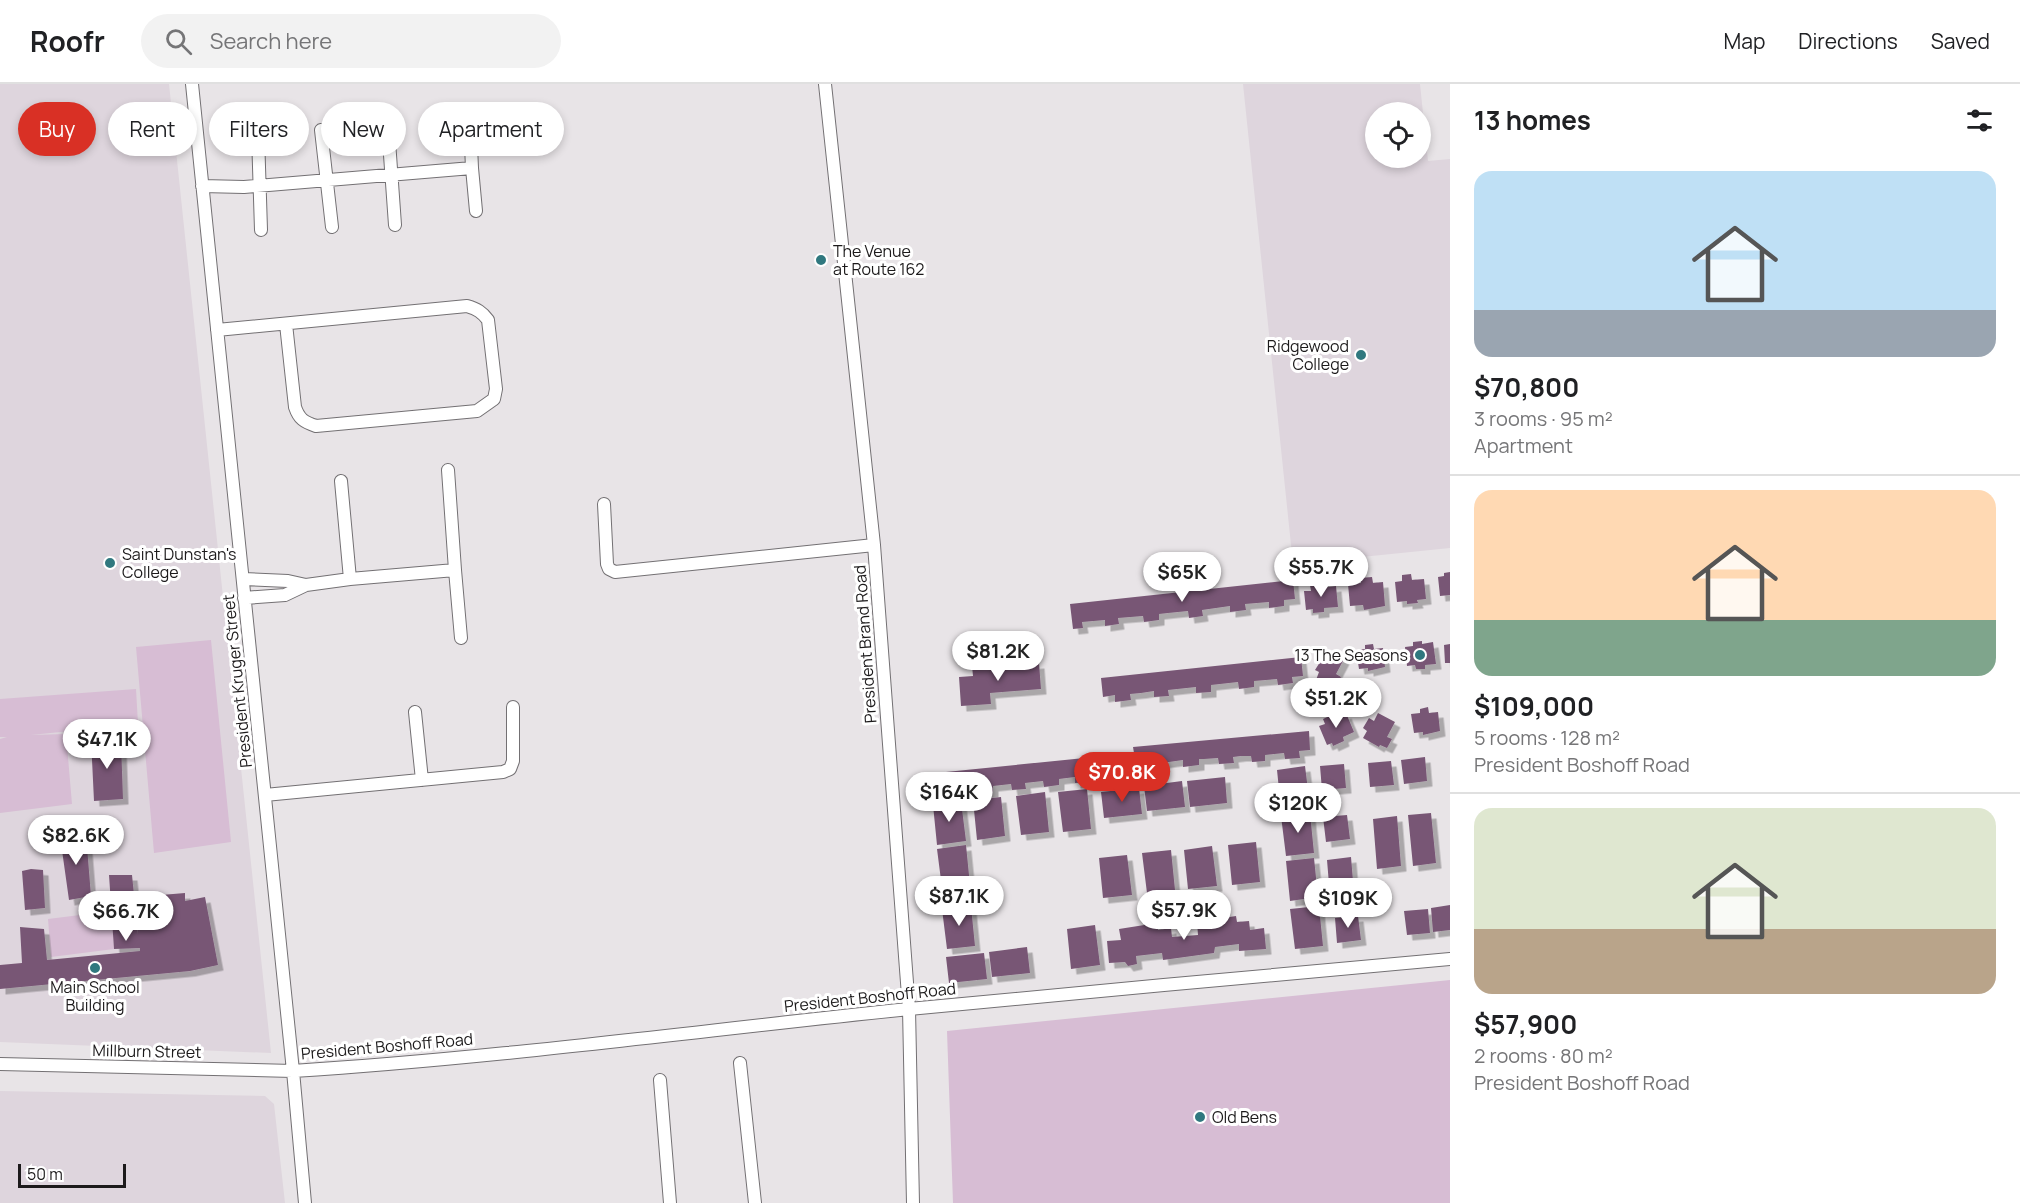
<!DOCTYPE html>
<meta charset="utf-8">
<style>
:root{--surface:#fff;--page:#f2f2f2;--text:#202124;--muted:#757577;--line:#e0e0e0;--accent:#d93025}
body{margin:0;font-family:Manrope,sans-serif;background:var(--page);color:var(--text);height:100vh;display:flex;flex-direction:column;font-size:22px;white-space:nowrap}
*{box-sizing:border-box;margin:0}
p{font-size:20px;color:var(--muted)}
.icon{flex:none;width:33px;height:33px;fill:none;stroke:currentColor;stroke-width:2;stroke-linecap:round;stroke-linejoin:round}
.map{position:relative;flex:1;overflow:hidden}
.panel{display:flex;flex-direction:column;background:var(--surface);width:570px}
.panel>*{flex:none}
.guide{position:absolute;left:18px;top:18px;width:570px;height:54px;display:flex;gap:12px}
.fabs{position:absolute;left:1365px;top:18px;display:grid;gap:12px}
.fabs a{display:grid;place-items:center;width:66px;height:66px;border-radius:50%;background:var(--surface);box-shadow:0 3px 9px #0003;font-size:30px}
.scale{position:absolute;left:18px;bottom:15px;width:108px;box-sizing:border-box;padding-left:6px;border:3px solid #1c1a1b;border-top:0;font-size:16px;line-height:21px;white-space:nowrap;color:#1c1a1b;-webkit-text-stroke:4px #fff;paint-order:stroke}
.price{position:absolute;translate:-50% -51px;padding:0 14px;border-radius:21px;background:#fff;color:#222;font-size:20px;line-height:39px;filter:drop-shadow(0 2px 3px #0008)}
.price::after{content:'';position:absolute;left:50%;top:36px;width:18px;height:14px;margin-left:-9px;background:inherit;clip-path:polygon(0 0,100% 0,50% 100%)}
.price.on{background:var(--accent);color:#fff}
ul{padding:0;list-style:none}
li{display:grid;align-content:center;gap:12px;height:318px;padding:0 24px}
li+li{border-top:2px solid var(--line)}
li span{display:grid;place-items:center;height:186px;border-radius:18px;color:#555}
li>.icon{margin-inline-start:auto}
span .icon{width:108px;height:108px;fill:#fffc;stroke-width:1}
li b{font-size:26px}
h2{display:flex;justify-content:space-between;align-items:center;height:72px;padding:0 24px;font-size:26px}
.chip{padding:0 21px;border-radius:27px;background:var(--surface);box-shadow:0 3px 9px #0003;font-size:21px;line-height:54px}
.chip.on{background:var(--accent);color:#fff}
header{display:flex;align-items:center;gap:36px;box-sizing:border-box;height:84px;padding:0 30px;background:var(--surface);border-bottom:2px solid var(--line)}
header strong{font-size:28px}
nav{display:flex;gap:33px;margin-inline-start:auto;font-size:21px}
.search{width:420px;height:54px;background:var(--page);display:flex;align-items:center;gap:15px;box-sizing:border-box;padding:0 21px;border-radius:33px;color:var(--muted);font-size:22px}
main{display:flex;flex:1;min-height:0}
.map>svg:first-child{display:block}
.built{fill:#ded5dd;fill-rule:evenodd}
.green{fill:#d7bdd4}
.building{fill:#785775;filter:url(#shadow)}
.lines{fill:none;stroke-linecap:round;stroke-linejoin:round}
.street-casing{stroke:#737073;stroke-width:14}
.street{stroke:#fff;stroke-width:12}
.poi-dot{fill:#30787f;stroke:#fff;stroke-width:2}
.labels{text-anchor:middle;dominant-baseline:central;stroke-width:6;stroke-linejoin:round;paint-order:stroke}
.poi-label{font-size:16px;fill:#1c1a1b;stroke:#fff;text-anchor:start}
.street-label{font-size:16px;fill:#1c1a1b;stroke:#fff}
</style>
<header>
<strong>Roofr</strong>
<div class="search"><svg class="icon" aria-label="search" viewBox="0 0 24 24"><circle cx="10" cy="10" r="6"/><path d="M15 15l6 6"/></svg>Search here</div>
<nav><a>Map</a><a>Directions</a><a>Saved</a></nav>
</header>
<main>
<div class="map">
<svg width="1450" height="1119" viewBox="0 0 1450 1119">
<defs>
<filter id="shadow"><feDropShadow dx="5.5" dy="5.5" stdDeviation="0" flood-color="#0004"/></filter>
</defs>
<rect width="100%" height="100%" fill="#e8e4e7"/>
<path class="built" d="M0 0H169L271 969 0 958Z
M1243 0H1420L1428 77 1450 75V464L1293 480ZM1420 28V74H1376V28Z
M0 1007 265 1012 274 1020 285 1119H0Z"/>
<path class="green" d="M211 556 231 758 154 769 136 563Z
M136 605 138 640 31 651 66 650 72 720 0 729V655L7 653H0V615Z
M112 827 114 865 51 873 48 835Z
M1450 896V1119H953L947 947Z"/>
<path class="building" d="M1450 488V511L1440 512 1438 493 1444 492V489Z
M1411 490 1412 496 1424 495 1426 515 1417 516 1418 519 1407 520V517L1397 518 1395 498 1402 497V491Z
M1372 493 1373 499 1383 498 1385 522 1364 526 1363 521 1350 522 1348 500 1361 499 1360 494Z
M1293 496 1295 515 1284 516V522L1269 524V518L1245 520 1246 526 1230 528V522L1202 526 1203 532 1189 534 1188 527 1168 529 1159 530V536L1144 538 1143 532 1118 534 1119 540 1105 542V536L1082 538 1083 544 1073 545 1070 520Z
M1320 500 1321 504 1336 502 1338 523 1324 524V528L1313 529V525L1306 526 1304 507H1311L1310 501Z
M1422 557V560L1433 558 1436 580 1425 581V585H1416L1415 581 1407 582 1405 563 1413 562V558Z
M1373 560 1374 565 1383 564 1385 583 1368 587V584L1359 585 1356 566 1365 565V561Z
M1450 560V579H1445L1444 561Z
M1327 567 1344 575 1336 590 1341 593 1338 600 1333 598 1331 603 1316 596 1319 588 1315 586Z
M1301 573 1303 592 1292 593 1293 599 1278 601 1277 595 1254 597V603L1239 605 1238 598 1211 601V608L1196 609V603L1168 606 1169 612 1154 613V607L1141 609 1130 610 1131 616 1115 618V611L1103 613 1101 594Z
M1039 579 1041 605 990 609 991 620 961 622 959 593 973 592 972 582 988 581V584Z
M1428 623 1429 629 1438 628 1440 647 1423 651V648L1414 649 1411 630 1420 629V625Z
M1336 629 1337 633 1346 629 1354 648 1343 653 1344 657 1333 662 1332 659 1327 661 1319 642 1325 640 1323 635Z
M1378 629 1395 638 1387 653 1392 655 1387 664 1380 661 1379 663 1363 654 1367 647 1363 644 1369 634 1374 637Z
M1309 647 1310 666 1299 667 1300 674 1285 675 1284 669 1265 671V677L1252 678 1251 672H1241L1233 673 1234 679 1219 680 1218 674 1204 675H1199V681L1183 683V676L1162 679V685L1148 686 1147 680 1135 681 1136 687 1127 688V694L1112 696V690L1091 691V698L1075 699V693L1059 695V701L1044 703 1043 697 1025 699 1026 705 1012 706 1011 700 993 702V708L978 710 977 704 955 706 956 712 941 714 940 708 928 709 926 690 1134 669 1133 663Z
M91 655 121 658 123 715 94 717Z
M1425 673 1427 697 1404 700 1401 676Z
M1391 677 1394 701 1370 703 1368 679Z
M1344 680 1346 704 1322 706 1320 682Z
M1305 682 1310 722 1281 725 1277 686Z
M1225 693 1227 719 1190 723 1187 697Z
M1182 697 1185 723 1147 727 1144 702Z
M1139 704 1142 730 1104 734 1101 708Z
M1087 705 1091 745 1063 748 1058 708Z
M1045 708 1049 748 1021 751 1016 712Z
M1001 713 1005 752 977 756 973 716Z
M961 717 966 757 937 761 933 721Z
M1310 729 1314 769 1286 772 1281 732Z
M1431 729 1436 779 1413 782 1408 731Z
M1347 731 1350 755 1326 758 1323 733Z
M1397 732 1401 782 1377 785 1373 735Z
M86 750 91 812 69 816 60 752Z
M1256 758 1260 798 1232 801 1228 761Z
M966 761 970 801 942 804 937 765Z
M1212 762 1217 802 1188 805 1184 766Z
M1171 766 1175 806 1147 809 1142 769Z
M1127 771 1132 811 1103 814 1099 774Z
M1351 773 1353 797 1329 800 1327 776Z
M1314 774 1318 813 1290 817 1286 777Z
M31 785 43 786 45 824 25 826 22 787Z
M109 791H132L138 850 137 813 185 809V817L205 813 218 881 190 887 0 905V881L22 879 20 843 44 845 47 876 140 867V864L114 865Z
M1450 821V846L1433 848 1431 824Z
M971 822 975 862 947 865 942 825Z
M1319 822 1323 862 1295 865 1290 825Z
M1428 825 1430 849 1407 851 1404 827Z
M1236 832 1237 838 1249 837 1250 846 1264 844 1266 865 1239 867V860L1215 863 1214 869 1163 876 1162 869 1136 872 1137 880 1128 882 1125 878 1109 879 1107 857 1121 856 1119 845 1157 839 1158 846 1171 844 1172 853 1198 851 1197 838Z
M1358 832 1361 856 1337 859 1335 834Z
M1095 841 1100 881 1071 885 1067 845Z
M1027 863 1030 889 992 893 989 868Z
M984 869 987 895 949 899 946 873Z"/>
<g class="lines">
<g class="street-casing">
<path id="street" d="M192 0 293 987 305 1119
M825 0 874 461 909 925 913 1119
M387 29 395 141
M321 46 332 143
M258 51 261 146
M472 84 476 127
M202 102 244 103 472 84 470 39
M217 246 467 222C477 225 482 228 488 236L496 305 494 315 477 327 316 342C304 338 299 335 295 323L286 240
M448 386 455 486 461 554
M341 397 350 495
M604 420 607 480 609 485 615 488 874 461
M243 495 288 497 306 501
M244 514 285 511 306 501 350 495 455 486
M415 628 422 696
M265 711 503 688 510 685 513 677V623
M740 979 755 1119
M0 980 293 987C499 974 704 946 909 925 1089 907 1270 892 1450 875
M660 996 670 1119"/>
</g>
<use href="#street" class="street"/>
</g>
<g class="poi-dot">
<circle cx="821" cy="176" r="6"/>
<circle cx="1361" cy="271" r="6"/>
<circle cx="110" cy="479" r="6"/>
<circle cx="1420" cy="571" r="6"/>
<circle cx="95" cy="884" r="6"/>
<circle cx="1200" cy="1033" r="6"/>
</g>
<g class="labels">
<g class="poi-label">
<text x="833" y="167">The Venue<tspan x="833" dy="18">at Route 162</tspan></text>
<text x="1349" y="262" text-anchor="end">Ridgewood<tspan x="1349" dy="18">College</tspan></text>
<text x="122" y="470">Saint Dunstan's<tspan x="122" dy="18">College</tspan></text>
<text x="1408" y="571" text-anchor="end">13 The Seasons</text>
<text x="95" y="903" text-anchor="middle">Main School<tspan x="95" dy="18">Building</tspan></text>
<text x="1212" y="1033">Old Bens</text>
</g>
<g class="street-label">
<text transform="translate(865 560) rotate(-94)">President Brand Road</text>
<text transform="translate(237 597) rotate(-96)">President Kruger Street</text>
<text transform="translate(870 913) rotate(-6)">President Boshoff Road</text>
<text transform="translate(387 962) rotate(-5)">President Boshoff Road</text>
<text transform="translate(147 967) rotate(1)">Millburn Street</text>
</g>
</g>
</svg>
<div class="fabs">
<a><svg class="icon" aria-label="locate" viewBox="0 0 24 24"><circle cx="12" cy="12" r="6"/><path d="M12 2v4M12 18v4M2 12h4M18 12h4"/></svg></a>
</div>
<div class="scale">50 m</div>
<b class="price" style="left:1321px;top:514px">$55.7K</b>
<b class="price" style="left:1182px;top:519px">$65K</b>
<b class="price" style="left:998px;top:598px">$81.2K</b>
<b class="price" style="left:1336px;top:645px">$51.2K</b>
<b class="price" style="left:107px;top:686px">$47.1K</b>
<b class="price on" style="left:1122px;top:719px">$70.8K</b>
<b class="price" style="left:949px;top:739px">$164K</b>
<b class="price" style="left:1298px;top:750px">$120K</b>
<b class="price" style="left:76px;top:782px">$82.6K</b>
<b class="price" style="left:959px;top:843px">$87.1K</b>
<b class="price" style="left:1348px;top:845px">$109K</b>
<b class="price" style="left:1184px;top:857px">$57.9K</b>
<b class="price" style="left:126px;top:858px">$66.7K</b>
<div class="guide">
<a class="chip on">Buy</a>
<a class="chip">Rent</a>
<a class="chip">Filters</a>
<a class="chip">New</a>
<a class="chip">Apartment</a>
</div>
</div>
<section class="panel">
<h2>13 homes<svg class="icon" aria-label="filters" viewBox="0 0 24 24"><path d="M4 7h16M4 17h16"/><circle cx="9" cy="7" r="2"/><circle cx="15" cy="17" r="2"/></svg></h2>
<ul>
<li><span style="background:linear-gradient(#bfe0f5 75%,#9aa5b1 0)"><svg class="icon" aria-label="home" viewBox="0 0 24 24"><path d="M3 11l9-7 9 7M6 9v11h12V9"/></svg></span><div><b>$70,800</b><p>3 rooms · 95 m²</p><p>Apartment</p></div></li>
<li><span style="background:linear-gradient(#ffd9b3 70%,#7fa58c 0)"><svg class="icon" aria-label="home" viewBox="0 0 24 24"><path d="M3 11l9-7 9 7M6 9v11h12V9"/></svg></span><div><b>$109,000</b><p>5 rooms · 128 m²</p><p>President Boshoff Road</p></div></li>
<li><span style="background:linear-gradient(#dfe7d0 65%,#b9a48a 0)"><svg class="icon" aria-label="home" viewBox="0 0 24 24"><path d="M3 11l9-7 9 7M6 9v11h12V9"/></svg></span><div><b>$57,900</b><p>2 rooms · 80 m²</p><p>President Boshoff Road</p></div></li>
</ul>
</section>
</main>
